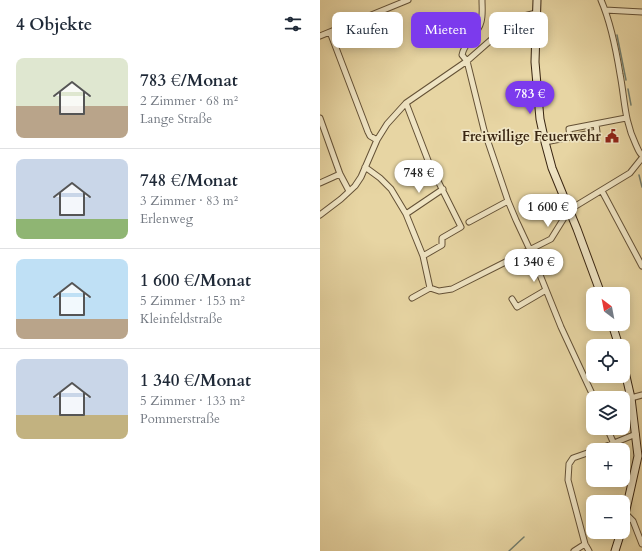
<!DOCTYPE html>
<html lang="de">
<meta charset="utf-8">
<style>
:root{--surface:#fff;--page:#f6f6f7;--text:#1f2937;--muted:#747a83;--line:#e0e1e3;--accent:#7c3aed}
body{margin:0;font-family:Cardo,serif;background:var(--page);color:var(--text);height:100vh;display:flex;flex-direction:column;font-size:15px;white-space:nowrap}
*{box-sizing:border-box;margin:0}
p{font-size:13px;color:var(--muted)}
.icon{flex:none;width:22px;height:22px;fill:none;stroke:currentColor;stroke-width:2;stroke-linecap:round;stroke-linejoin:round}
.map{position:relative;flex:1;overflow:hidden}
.sheet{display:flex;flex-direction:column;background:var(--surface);width:320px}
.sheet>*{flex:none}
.hud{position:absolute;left:12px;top:12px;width:250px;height:36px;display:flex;gap:8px}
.needle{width:26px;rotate:328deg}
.buttons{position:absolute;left:266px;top:287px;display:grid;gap:8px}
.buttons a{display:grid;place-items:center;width:44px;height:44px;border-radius:8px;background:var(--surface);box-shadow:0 2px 10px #0003;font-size:20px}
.price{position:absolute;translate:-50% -34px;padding:0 9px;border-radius:14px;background:#fff;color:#222;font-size:13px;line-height:26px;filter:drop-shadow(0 1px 2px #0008)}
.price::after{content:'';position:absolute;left:50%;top:24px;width:12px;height:9px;margin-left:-6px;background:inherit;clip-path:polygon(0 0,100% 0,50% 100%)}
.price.selected{background:var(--accent);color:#fff}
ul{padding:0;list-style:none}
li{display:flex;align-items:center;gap:12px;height:100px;padding:0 16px}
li+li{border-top:1px solid var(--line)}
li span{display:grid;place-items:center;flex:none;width:112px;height:80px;border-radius:8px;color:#555}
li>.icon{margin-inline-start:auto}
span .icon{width:48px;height:48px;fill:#fffc;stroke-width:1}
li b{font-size:17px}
h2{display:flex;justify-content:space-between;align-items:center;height:48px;padding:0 16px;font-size:17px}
.chip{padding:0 14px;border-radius:8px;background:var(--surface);box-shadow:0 2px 10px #0003;font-size:14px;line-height:36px}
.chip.selected{background:var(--accent);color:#fff}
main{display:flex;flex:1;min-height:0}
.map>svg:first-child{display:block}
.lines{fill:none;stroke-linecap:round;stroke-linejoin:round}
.stream{stroke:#717d6d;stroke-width:1.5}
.street-casing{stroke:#645136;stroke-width:7}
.secondary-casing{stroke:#392511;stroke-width:9}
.street{stroke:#efe4c3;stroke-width:5}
.secondary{stroke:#efe4c3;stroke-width:7}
.labels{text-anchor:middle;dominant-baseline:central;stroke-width:3.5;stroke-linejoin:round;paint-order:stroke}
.poi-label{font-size:14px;font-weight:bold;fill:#392511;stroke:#efe4c3;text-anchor:end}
</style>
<main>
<section class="sheet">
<h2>4 Objekte<svg class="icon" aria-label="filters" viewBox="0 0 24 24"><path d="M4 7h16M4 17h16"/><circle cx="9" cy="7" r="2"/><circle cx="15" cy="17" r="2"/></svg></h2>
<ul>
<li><span style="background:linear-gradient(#dfe7d0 60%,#b9a48a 0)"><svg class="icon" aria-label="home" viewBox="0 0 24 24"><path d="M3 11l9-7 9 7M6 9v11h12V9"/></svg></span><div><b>783 €/Monat</b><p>2 Zimmer · 68 m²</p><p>Lange Straße</p></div></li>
<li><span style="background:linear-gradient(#c9d6e8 75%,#8fb573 0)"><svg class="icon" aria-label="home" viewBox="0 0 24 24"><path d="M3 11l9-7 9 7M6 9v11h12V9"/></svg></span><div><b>748 €/Monat</b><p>3 Zimmer · 83 m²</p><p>Erlenweg</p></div></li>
<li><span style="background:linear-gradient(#bfe0f5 75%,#b9a48a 0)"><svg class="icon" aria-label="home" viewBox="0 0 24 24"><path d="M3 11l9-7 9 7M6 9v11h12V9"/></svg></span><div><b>1 600 €/Monat</b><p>5 Zimmer · 153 m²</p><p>Kleinfeldstraße</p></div></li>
<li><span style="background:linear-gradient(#c9d6e8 70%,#c2b280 0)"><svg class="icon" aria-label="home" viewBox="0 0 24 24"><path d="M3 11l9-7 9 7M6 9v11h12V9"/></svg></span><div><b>1 340 €/Monat</b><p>5 Zimmer · 133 m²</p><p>Pommerstraße</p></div></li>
</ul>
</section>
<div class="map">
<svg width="322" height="551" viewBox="0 0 322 551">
<rect width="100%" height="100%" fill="#e7d5a3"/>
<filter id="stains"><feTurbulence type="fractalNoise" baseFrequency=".005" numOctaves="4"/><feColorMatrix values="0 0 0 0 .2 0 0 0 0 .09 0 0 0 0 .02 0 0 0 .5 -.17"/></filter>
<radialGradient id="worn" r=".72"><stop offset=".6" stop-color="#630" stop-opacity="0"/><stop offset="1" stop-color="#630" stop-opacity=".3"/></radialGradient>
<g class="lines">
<path class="stream" d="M297 35 306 80
M308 89 311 105
M319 175 322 187
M189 551 204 537"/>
<g class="street-casing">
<path id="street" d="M162 0C162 7 163 15 161 22 158 35 144 42 142 55L147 61 164 130 188 201 196 220 210 250 241 327 274 398
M281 0C291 23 296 49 300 74 305 100 304 120 316 145 318 149 319 153 322 155
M285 10 322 12
M10 32 48 132 50 136 57 140
M0 36 88 0
M86 103 109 163 141 227 122 238V245L103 256
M0 118 20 174 29 191
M250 137 249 129 306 118
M225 142 277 132 276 124
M45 167 60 178 71 189 86 214 103 256 110 288
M0 183 20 174
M282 191 322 266
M86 214 123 189
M0 215 21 199 35 186 41 177 57 140 67 124 86 103 147 61 196 18 216 13
M149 222 188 201
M92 298 110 288 119 291 132 289 231 239 249 210 310 173 322 158
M192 299 197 307 226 290
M311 398 322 395
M287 428 294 444
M277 450 316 434
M306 514 313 521 322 544
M254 551 265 544
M269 551 265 544 248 480 249 464 253 458 273 451"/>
</g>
<g class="secondary-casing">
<path id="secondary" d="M217 0 215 62 220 119 225 142 232 168 257 229 281 294
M292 324 299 346
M303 363 311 398 318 456 303 523
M295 551 301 532"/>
</g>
<use href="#street" class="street"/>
<use href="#secondary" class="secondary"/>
</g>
<defs>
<g id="civic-bare" transform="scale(1.08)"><path d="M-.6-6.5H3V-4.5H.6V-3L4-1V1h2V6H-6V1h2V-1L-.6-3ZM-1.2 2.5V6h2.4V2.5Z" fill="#8f2418" stroke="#efe4c3" stroke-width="2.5" paint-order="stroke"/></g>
</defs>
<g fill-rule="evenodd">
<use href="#civic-bare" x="292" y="136"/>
</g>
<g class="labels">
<g class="poi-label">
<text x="281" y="136">Freiwillige Feuerwehr</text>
</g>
</g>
<rect width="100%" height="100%" filter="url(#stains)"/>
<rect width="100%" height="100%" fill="url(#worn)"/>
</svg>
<div class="buttons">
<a><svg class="needle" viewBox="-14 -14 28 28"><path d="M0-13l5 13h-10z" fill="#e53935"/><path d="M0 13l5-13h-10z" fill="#747a83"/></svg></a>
<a><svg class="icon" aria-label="locate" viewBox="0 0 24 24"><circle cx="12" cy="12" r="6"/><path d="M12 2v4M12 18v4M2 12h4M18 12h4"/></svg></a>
<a><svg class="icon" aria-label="layers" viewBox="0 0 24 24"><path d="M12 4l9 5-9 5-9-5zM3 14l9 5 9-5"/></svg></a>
<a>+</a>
<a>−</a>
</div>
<b class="price selected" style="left:210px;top:115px">783 €</b>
<b class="price" style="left:99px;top:194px">748 €</b>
<b class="price" style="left:228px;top:228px">1 600 €</b>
<b class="price" style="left:214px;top:283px">1 340 €</b>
<div class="hud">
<a class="chip">Kaufen</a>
<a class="chip selected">Mieten</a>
<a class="chip">Filter</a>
</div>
</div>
</main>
